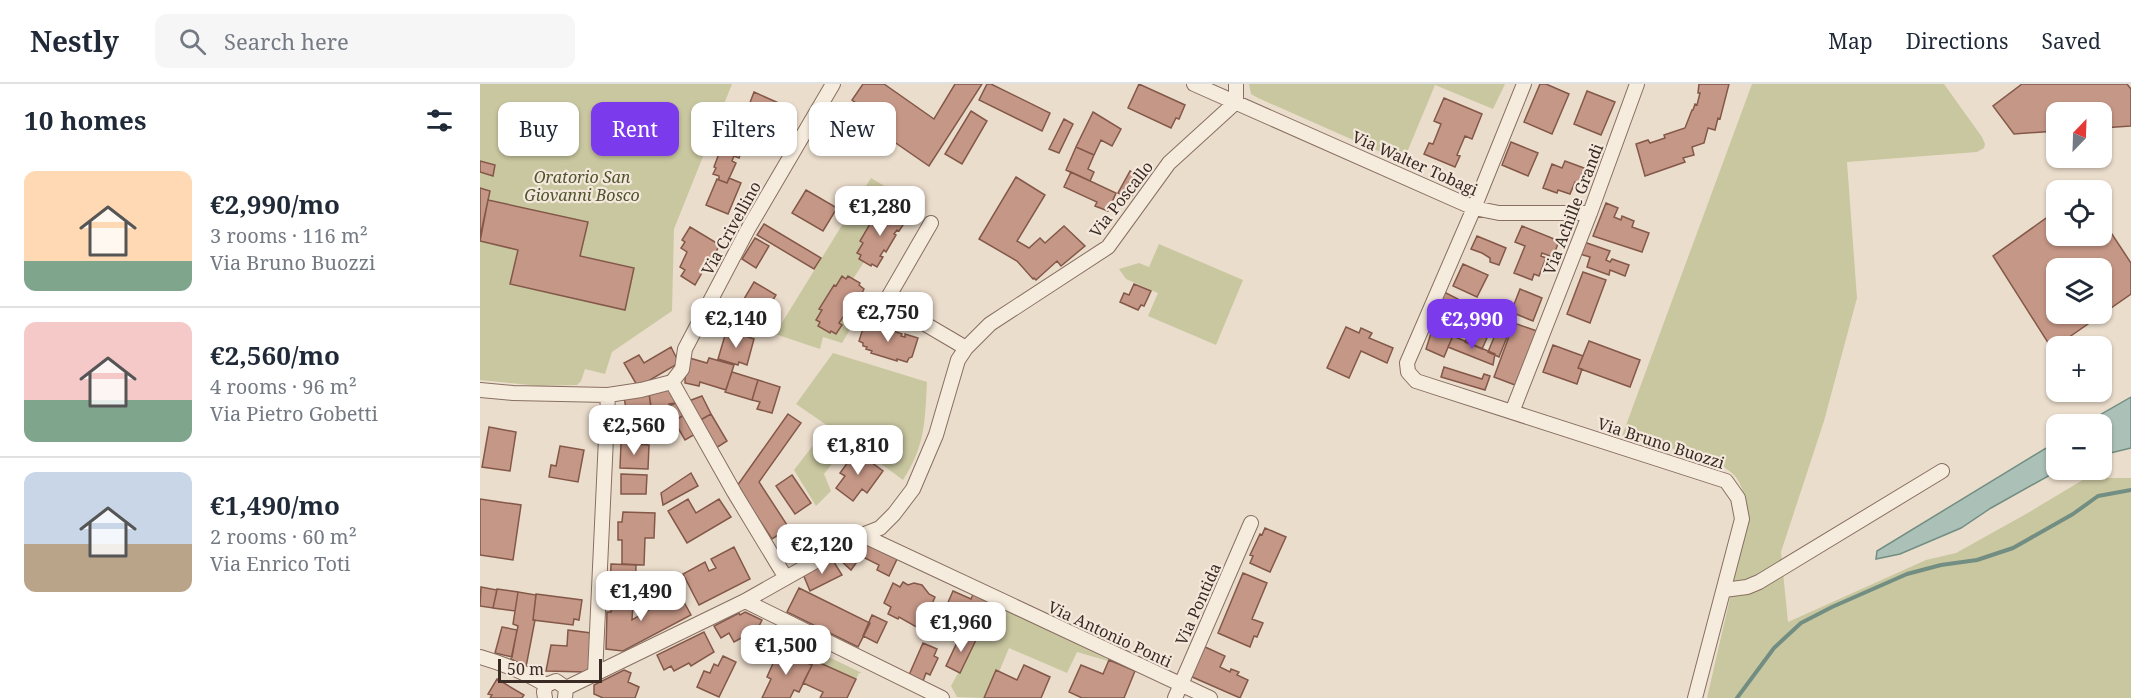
<!DOCTYPE html>
<meta charset="utf-8">
<style>
:root{--surface:#fff;--page:#f6f6f7;--text:#1f2937;--muted:#747a83;--line:#e0e1e3;--accent:#7c3aed}
body{margin:0;font-family:"Noto Serif",serif;background:var(--page);color:var(--text);height:100vh;display:flex;flex-direction:column;font-size:22px;white-space:nowrap}
*{box-sizing:border-box;margin:0}
p{font-size:20px;color:var(--muted)}
.icon{flex:none;width:33px;height:33px;fill:none;stroke:currentColor;stroke-width:2;stroke-linecap:round;stroke-linejoin:round}
.map{position:relative;flex:1;overflow:hidden}
.panel{display:flex;flex-direction:column;background:var(--surface);width:480px}
.panel>*{flex:none}
.top-card{position:absolute;left:18px;top:18px;width:570px;height:54px;display:flex;gap:12px}
.needle{width:39px;rotate:23deg}
.fabs{position:absolute;left:1566px;top:18px;display:grid;gap:12px}
.fabs a{display:grid;place-items:center;width:66px;height:66px;border-radius:12px;background:var(--surface);box-shadow:0 2px 4px #0004;font-size:30px}
.scale{position:absolute;left:18px;bottom:15px;width:104px;box-sizing:border-box;padding-left:6px;border:3px solid #392a23;border-top:0;font-size:16px;line-height:21px;white-space:nowrap;color:#392a23;-webkit-text-stroke:4px #f3e8db;paint-order:stroke}
.price{position:absolute;translate:-50% -51px;padding:0 14px;border-radius:12px;background:#fff;color:#222;font-size:20px;line-height:39px;filter:drop-shadow(0 2px 3px #0008)}
.price::after{content:'';position:absolute;left:50%;top:36px;width:18px;height:14px;margin-left:-9px;background:inherit;clip-path:polygon(0 0,100% 0,50% 100%)}
.price.on{background:var(--accent);color:#fff}
ul{padding:0;list-style:none}
li{display:flex;align-items:center;gap:18px;height:150px;padding:0 24px}
li+li{border-top:2px solid var(--line)}
li span{display:grid;place-items:center;flex:none;width:168px;height:120px;border-radius:12px;color:#555}
li>.icon{margin-inline-start:auto}
span .icon{width:72px;height:72px;fill:#fffc;stroke-width:1}
li b{font-size:26px}
h2{display:flex;justify-content:space-between;align-items:center;height:72px;padding:0 24px;font-size:26px}
.tag{padding:0 21px;border-radius:12px;background:var(--surface);box-shadow:0 2px 4px #0004;font-size:21px;line-height:54px}
.tag.on{background:var(--accent);color:#fff}
header{display:flex;align-items:center;gap:36px;box-sizing:border-box;height:84px;padding:0 30px;background:var(--surface);border-bottom:2px solid var(--line)}
header strong{font-size:28px}
nav{display:flex;gap:33px;margin-inline-start:auto;font-size:21px}
.search{width:420px;height:54px;background:var(--page);display:flex;align-items:center;gap:15px;box-sizing:border-box;padding:0 21px;border-radius:12px;color:var(--muted);font-size:22px}
main{display:flex;flex:1;min-height:0}
.map>svg:first-child{display:block}
.green{fill:#c9c7a0}
.water{fill:#abc0b7;stroke:#728e83;stroke-width:1.5}
.lines{fill:none;stroke-linecap:round;stroke-linejoin:round}
.stream{stroke:#728e83;stroke-width:4}
.building{fill:#c59786;stroke:#835849;stroke-width:1.5;fill-rule:evenodd}
.minor-casing{stroke:#876f61;stroke-width:16}
.minor{stroke:#f6ecde;stroke-width:14}
.labels{text-anchor:middle;dominant-baseline:central;stroke-width:4.5;stroke-linejoin:round;paint-order:stroke}
.street-label{font-size:16px;fill:#392a23;stroke:#f3e8db}
.park-label{font-size:16px;font-style:italic;fill:#4f532c;stroke:#f3e8db}
</style>
<header>
<strong>Nestly</strong>
<div class="search"><svg class="icon" aria-label="search" viewBox="0 0 24 24"><circle cx="10" cy="10" r="6"/><path d="M15 15l6 6"/></svg>Search here</div>
<nav><a>Map</a><a>Directions</a><a>Saved</a></nav>
</header>
<main>
<section class="panel">
<h2>10 homes<svg class="icon" aria-label="filters" viewBox="0 0 24 24"><path d="M4 7h16M4 17h16"/><circle cx="9" cy="7" r="2"/><circle cx="15" cy="17" r="2"/></svg></h2>
<ul>
<li><span style="background:linear-gradient(#ffd9b3 75%,#7fa58c 0)"><svg class="icon" aria-label="home" viewBox="0 0 24 24"><path d="M3 11l9-7 9 7M6 9v11h12V9"/></svg></span><div><b>€2,990/mo</b><p>3 rooms · 116 m²</p><p>Via Bruno Buozzi</p></div></li>
<li><span style="background:linear-gradient(#f6c9c9 65%,#7fa58c 0)"><svg class="icon" aria-label="home" viewBox="0 0 24 24"><path d="M3 11l9-7 9 7M6 9v11h12V9"/></svg></span><div><b>€2,560/mo</b><p>4 rooms · 96 m²</p><p>Via Pietro Gobetti</p></div></li>
<li><span style="background:linear-gradient(#c9d6e8 60%,#b9a48a 0)"><svg class="icon" aria-label="home" viewBox="0 0 24 24"><path d="M3 11l9-7 9 7M6 9v11h12V9"/></svg></span><div><b>€1,490/mo</b><p>2 rooms · 60 m²</p><p>Via Enrico Toti</p></div></li>
</ul>
</section>
<div class="map">
<svg width="1651" height="614" viewBox="0 0 1651 614">
<rect width="100%" height="100%" fill="#ebddcc"/>
<path class="green" d="M0 0H252L194 145 192 227 132 268 125 290 105 285 101 297 97 301 59 302 0 296Z
M769 0H1025L1013 25 955 1 923 78 778 14 771 10Z
M1272 0H1464L1502 53 1505 60 1504 64 1497 68 1367 78 1377 214 1344 337 1301 468 1308 538 1446 476 1476 469 1546 430 1606 394H1651V614H1227L1267 440C1266 423 1266 406 1255 392 1239 373 1168 359 1142 352Z
M391 94 440 123 436 130 409 114 406 120 410 123 407 128 403 125 397 135 395 134 380 157 383 159 377 168 381 171 379 175 384 178 373 195 369 192 366 195 362 193 356 202 353 201 339 224 342 226 336 235 340 238 338 242 349 249 351 247 356 250 362 241 359 239 363 233 374 239 362 259 343 253 340 265 295 250Z
M679 160 763 196 736 261 668 232 678 209 646 195 639 185 659 179 669 183Z
M353 269 447 298C445 338 445 362 423 396L370 357 344 390 351 407 336 422 314 386 348 342 316 320Z
M512 518 629 576 628 577 597 568 587 589 529 564 519 588 516 587 504 614 477 613 471 602 496 556Z
M305 552 382 589H379L376 595 330 574 327 579 302 567 305 559 302 557Z"/>
<path class="water" d="M1651 313V364L1622 371V340H1604Z
M1576 358V386H1579L1511 424 1481 444 1420 470 1396 475 1397 467Z"/>
<g class="lines">
<path class="stream" d="M1257 614 1294 564 1321 539 1352 523 1427 490 1461 481 1497 476 1533 464 1593 430 1618 412 1651 406"/>
</g>
<path class="building" d="M383 0H404L454 35 475 0H502L449 82 374 30 380 22 372 16Z
M507 0H511L570 29 562 47 499 16Z
M659 0 705 21 699 35 696 34 691 44 648 24Z
M1060 0H1066L1089 10 1072 50 1044 38Z
M1219 0H1249L1240 35 1238 34 1235 46 1228 44 1224 59 1212 63 1214 71 1203 74 1205 78 1165 92 1156 60 1168 56 1170 59 1185 54 1184 51 1205 44 1212 26H1213L1215 20 1217 21 1220 9H1218Z
M1542 0H1647L1651 5V42L1622 44V28H1576V47L1534 50 1513 22Z
M1107 7 1135 18 1121 51 1094 40Z
M274 8 303 21 295 41 276 34 270 52 266 50 264 55 268 56 264 66 247 57 257 32H258L260 26 266 29Z
M964 14 1002 30 992 55 985 52 977 71 980 72 975 83 944 70 949 59 953 60 961 40 954 37Z
M491 27 507 37 482 80 465 70Z
M613 28 641 45 632 62 621 56 614 71 596 63Z
M584 35 593 40 579 69 569 65Z
M244 56 262 66 259 74 254 72 252 77 256 79 247 99 239 96V92L233 90 236 84 234 83Z
M1031 58 1058 69 1048 92 1022 81Z
M596 63 614 71 608 85 614 88 610 97 586 86Z
M0 77 15 81 13 92 0 88Z
M1085 77 1112 87 1106 103 1095 98 1090 110 1078 106 1077 109 1063 104 1072 80 1082 84Z
M650 87 663 94 650 115 638 109Z
M591 88 636 109 628 127 615 122 617 118 584 103Z
M536 93 565 111 537 157 549 164 560 154 565 159 584 142 605 162 581 182 577 177 556 196 554 194 553 195 537 177 499 155Z
M249 94 261 99 248 130 226 121 237 95 247 99Z
M0 104 10 107 0 153Z
M326 106 357 124 343 147 312 129Z
M8 116 108 138 100 172 154 184 145 226 30 200 38 166 0 157Z
M1126 119 1138 124 1134 133 1141 136 1142 132 1154 137 1152 143 1169 149 1162 168 1113 152Z
M403 125 407 128 409 125 421 132 420 134 425 138 419 147 417 146 414 150 416 151 406 168 404 166 400 172 403 173 397 183 392 180 391 182 379 175 381 171 377 169 383 159 380 157 394 133 397 135Z
M1576 127V152H1622V135L1651 179V210L1572 265 1513 172ZM1576 184H1622V230H1576Z
M284 140 341 174 334 185 277 151Z
M1042 142 1079 157 1073 173 1062 169 1061 172 1066 174 1059 192 1054 190 1052 196 1034 189 1045 162 1035 158Z
M210 143 240 161 232 174 231 173 215 201 201 192 205 186 200 183 207 168 201 164 205 158 202 156Z
M997 152 1026 164 1019 181 1010 178V174L1002 169 991 165Z
M275 154 289 162 276 184 262 175Z
M1104 158 1130 167 1126 176 1130 178 1132 175 1149 181 1145 192 1130 186 1129 191 1107 183 1110 173 1100 170Z
M983 180 1008 191 997 213 973 202Z
M1103 188 1126 196 1110 239 1087 230Z
M362 192 366 195 368 192 380 199 379 201 384 205 379 215 376 213 373 217 375 219 365 235 363 233 359 239 362 241 356 250 351 247 350 249 338 242 340 238 336 236 342 226 339 225 354 201 356 202Z
M274 198 296 211 284 231 266 220 267 217 264 215Z
M654 200 671 207 664 222 661 221 658 226 640 218 644 209 649 211Z
M1040 205 1062 214 1053 237 1031 228Z
M964 208 978 215 970 233 956 227Z
M995 221 1017 231 1012 242 990 232Z
M1022 234 1033 238 1019 273 1008 268Z
M385 238 399 242V245L401 246 402 243 422 250 421 252 425 253V250L438 254 432 273 429 274 427 278 417 275V277L391 269 392 267 386 265 387 263 383 262V259L379 257Z
M1034 239 1057 247 1035 301 1014 293Z
M866 243 879 249 881 244 892 249 889 254 913 264 907 279 881 267 869 294 847 284Z
M952 246 972 254 964 273 946 265Z
M252 247 274 255 267 281 259 278 258 281 238 275 246 248 251 250Z
M990 247 1007 254 1002 265 985 258Z
M973 252 1015 270 1013 281 968 263Z
M1109 257 1160 276 1150 303 1098 284Z
M1073 261 1103 272 1098 284 1102 285 1097 300 1063 288Z
M191 263 199 279 158 303 144 279 159 271 164 279Z
M206 273 227 279 229 274 254 281 246 306 220 298 219 302 205 299Z
M964 283 1002 295 1004 290 1010 292 1005 306 961 293Z
M252 288 278 296 272 316 245 308Z
M278 296 300 303 292 329 277 325 280 318 272 316Z
M193 305 195 319 189 320V323L171 325 169 309Z
M169 309 173 336 148 340 144 312Z
M222 312 231 330 217 338 206 318Z
M199 318 206 330 194 337 186 323Z
M206 330 217 349 205 356 194 337Z
M231 330 247 357 233 366 217 338Z
M308 330 321 339 279 398 309 444 292 455 257 402Z
M9 343 36 348 30 387 2 383Z
M141 359 169 361 168 385 140 384Z
M80 362 104 366 98 398 69 393 71 381 76 382Z
M376 367 403 387 387 409 382 405 373 417 356 404 365 392 360 389Z
M211 389 218 402 183 421 181 409Z
M141 390 167 391 166 410H141Z
M312 391 331 419 315 430 296 402Z
M0 415 41 421 33 476 0 471Z
M208 415 216 429 239 415 251 433 207 459 188 427Z
M143 428 175 429 174 454H165L164 481 142 480V456H138V438H142Z
M785 444 806 453 790 488 770 479 773 472 770 471 780 450 782 451Z
M380 455 418 473 409 492 397 486 399 481 381 472 371 486 357 473Z
M254 463 270 495 219 521 203 490 225 478 229 487 236 484 231 475Z
M352 475 362 491 330 507 323 490Z
M131 480 156 481 155 511H130Z
M763 489 787 499 772 535 783 539 777 553 774 552 770 563 738 549Z
M423 498 428 501 434 499 442 501 449 510 455 513 452 520 460 523 451 541 444 537 440 545 419 533 418 535 408 530 411 523 404 519 413 499 420 503Z
M1 503 17 506 13 524 0 522Z
M319 504 390 539 378 563 307 528Z
M17 505 38 508 35 527 13 524Z
M473 507 491 515 494 508 511 516 501 538 466 523Z
M38 508 56 511 53 536H55L46 583 31 575 38 542 33 540Z
M56 510 102 516 99 536 94 535 93 541 53 536Z
M194 511 195 514 200 511 211 531 143 567 126 565 127 528H131L132 518 153 519 152 536Z
M265 528 282 536 273 554 267 551 254 558 249 549 241 554 234 542 259 529 260 531Z
M392 531 407 538 397 559 383 552Z
M22 543 37 546 32 573 15 569Z
M88 546 111 549 110 586 106 588 66 587 71 561 87 562Z
M224 548 234 568 211 582 209 579 194 587 191 582 184 586 177 571Z
M481 550 496 556 480 589 466 582Z
M443 559 457 565 454 572 458 574 450 591 446 589 443 597 429 591Z
M723 562 745 572 740 583 750 588 751 585 759 588 757 591 768 596 760 614 710 592Z
M299 566 332 581 319 608 314 606 310 614H282L291 595 287 593Z
M243 572 256 578 239 613 217 603 224 587 230 589 234 580 238 582Z
M329 574 376 595 367 614H340L343 608 323 599 332 581 327 579Z
M629 576 655 587 644 614H602L589 608 601 581 623 590Z
M544 581 570 593 561 614H504L516 586 537 596Z
M144 586 151 589 148 598 159 603 155 614H123L114 610V601Z
M17 595 44 611 42 614H10L12 611 8 610Z"/>
<g class="lines">
<g class="minor-casing">
<path id="minor" d="M714 0 994 124 1019 129H1110
M1044 0 994 124 927 279 928 288 936 297 1246 397 1258 414 1262 435 1215 614
M451 139 406 217 486 264
M0 306 33 309 128 311 161 306 192 298
M1032 328 1110 129 1157 0
M382 451 730 614
M306 494 254 408 192 298 202 285 205 265 268 145 353 0
M1244 506 1267 503 1279 498 1462 387
M265 517 462 614
M0 573C24 580 45 588 66 601
M115 591 128 311
M86 604 265 517 382 451 400 444 414 430 433 405 456 351 478 276 486 264 510 240 628 163 689 79 756 18V0
M65 614 64 608 66 601 76 597 86 604 85 614
M695 614 771 439"/>
</g>
<use href="#minor" class="minor"/>
</g>
<g class="labels">
<g class="street-label">
<text transform="translate(935 79) rotate(24)">Via Walter Tobagi</text>
<text transform="translate(641 115) rotate(-52)">Via Poscallo</text>
<text transform="translate(1093 125) rotate(-69)">Via Achille Grandi</text>
<text transform="translate(251 144) rotate(-61)">Via Crivellino</text>
<text transform="translate(1181 359) rotate(18)">Via Bruno Buozzi</text>
<text transform="translate(718 520) rotate(-66)">Via Pontida</text>
<text transform="translate(630 550) rotate(25)">Via Antonio Ponti</text>
</g>
<g class="park-label">
<text x="102" y="93">Oratorio San<tspan x="102" dy="18">Giovanni Bosco</tspan></text>
</g>
</g>
</svg>
<div class="fabs">
<a><svg class="needle" viewBox="-14 -14 28 28"><path d="M0-13l5 13h-10z" fill="#e53935"/><path d="M0 13l5-13h-10z" fill="#747a83"/></svg></a>
<a><svg class="icon" aria-label="locate" viewBox="0 0 24 24"><circle cx="12" cy="12" r="6"/><path d="M12 2v4M12 18v4M2 12h4M18 12h4"/></svg></a>
<a><svg class="icon" aria-label="layers" viewBox="0 0 24 24"><path d="M12 4l9 5-9 5-9-5zM3 14l9 5 9-5"/></svg></a>
<a>+</a>
<a>−</a>
</div>
<div class="scale">50 m</div>
<b class="price" style="left:400px;top:153px">€1,280</b>
<b class="price" style="left:408px;top:259px">€2,750</b>
<b class="price" style="left:256px;top:265px">€2,140</b>
<b class="price on" style="left:992px;top:266px">€2,990</b>
<b class="price" style="left:154px;top:372px">€2,560</b>
<b class="price" style="left:378px;top:392px">€1,810</b>
<b class="price" style="left:342px;top:491px">€2,120</b>
<b class="price" style="left:161px;top:538px">€1,490</b>
<b class="price" style="left:481px;top:569px">€1,960</b>
<b class="price" style="left:306px;top:592px">€1,500</b>
<div class="top-card">
<a class="tag">Buy</a>
<a class="tag on">Rent</a>
<a class="tag">Filters</a>
<a class="tag">New</a>
</div>
</div>
</main>
